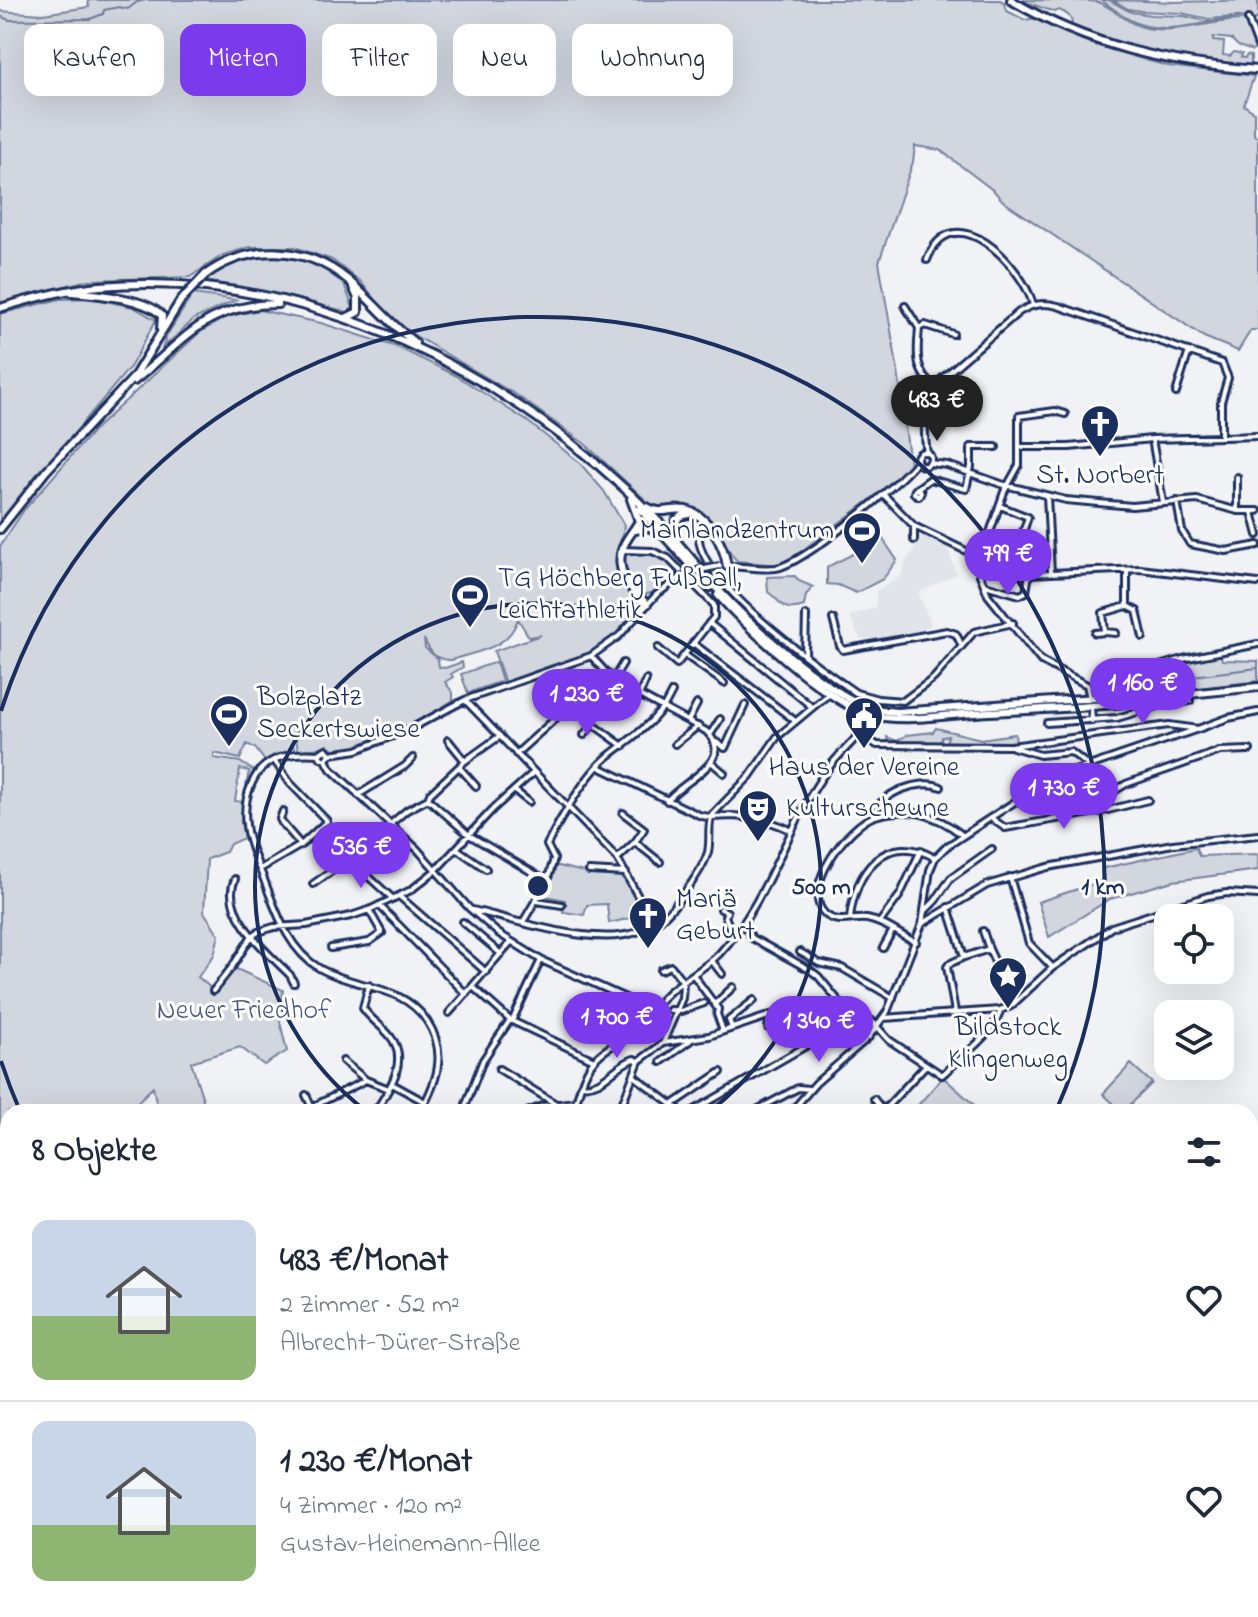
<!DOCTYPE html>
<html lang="de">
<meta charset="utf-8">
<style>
:root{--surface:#fff;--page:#f2f2f3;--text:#1f2937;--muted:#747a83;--line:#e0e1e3;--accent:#7c3aed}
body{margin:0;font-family:"Indie Flower",sans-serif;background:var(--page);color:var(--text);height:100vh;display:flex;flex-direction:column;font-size:30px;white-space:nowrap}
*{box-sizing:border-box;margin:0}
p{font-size:26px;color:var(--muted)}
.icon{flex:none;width:44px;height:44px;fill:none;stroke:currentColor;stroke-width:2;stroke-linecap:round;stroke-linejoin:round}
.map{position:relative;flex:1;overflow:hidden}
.details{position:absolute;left:0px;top:1104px;width:1258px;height:514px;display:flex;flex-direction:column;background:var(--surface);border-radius:24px 24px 0 0;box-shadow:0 8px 32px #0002}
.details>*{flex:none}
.guide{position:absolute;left:24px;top:24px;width:800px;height:72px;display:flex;gap:16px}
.fabs{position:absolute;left:1154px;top:904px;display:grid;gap:16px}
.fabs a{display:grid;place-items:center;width:80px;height:80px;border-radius:16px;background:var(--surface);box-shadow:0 8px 32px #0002;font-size:40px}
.price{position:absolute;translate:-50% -68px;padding:0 18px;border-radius:28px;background:var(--accent);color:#fff;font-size:26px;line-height:52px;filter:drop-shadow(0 2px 4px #0008)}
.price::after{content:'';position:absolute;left:50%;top:48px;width:24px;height:18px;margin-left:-12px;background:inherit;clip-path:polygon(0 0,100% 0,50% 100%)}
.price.active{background:#222;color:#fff}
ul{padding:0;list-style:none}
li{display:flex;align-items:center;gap:24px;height:200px;padding:0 32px}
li+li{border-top:2px solid var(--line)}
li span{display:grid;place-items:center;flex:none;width:224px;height:160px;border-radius:16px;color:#555}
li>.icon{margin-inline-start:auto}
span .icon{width:96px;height:96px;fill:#fffc;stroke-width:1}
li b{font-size:34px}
h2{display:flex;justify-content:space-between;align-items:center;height:96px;padding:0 32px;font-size:34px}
.chip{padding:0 28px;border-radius:16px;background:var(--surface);box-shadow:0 8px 32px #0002;font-size:28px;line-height:72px}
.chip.active{background:var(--accent);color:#fff}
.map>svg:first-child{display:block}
.built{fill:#e1e4ea}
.green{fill:#d2d6df;stroke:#76829e;stroke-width:2}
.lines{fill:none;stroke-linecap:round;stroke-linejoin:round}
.stream{stroke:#707c9a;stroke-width:2}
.minor-casing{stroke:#1b2f5e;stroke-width:10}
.major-casing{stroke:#1b2f5e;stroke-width:12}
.minor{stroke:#fff;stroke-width:4}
.major{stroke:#fff;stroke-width:6}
.minor-bridge-casing{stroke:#1b2f5e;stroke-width:10;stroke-linecap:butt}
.major-bridge-casing{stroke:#1b2f5e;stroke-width:12;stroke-linecap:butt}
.minor-bridge{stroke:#fff;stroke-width:4}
.major-bridge{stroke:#fff;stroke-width:6}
.ring{fill:none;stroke:#1b2f5e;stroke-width:4}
.labels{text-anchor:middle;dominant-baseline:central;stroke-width:6;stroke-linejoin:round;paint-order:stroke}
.poi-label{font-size:28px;fill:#1b2f5e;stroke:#fff;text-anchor:start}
.park-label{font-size:28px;fill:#49597e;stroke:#fff}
.centre{fill:#1b2f5e;stroke:#fff;stroke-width:4}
.ring-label{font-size:24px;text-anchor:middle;font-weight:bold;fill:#1b2f5e;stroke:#fff;stroke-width:6;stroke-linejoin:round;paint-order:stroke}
</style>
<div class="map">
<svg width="1258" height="1617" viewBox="0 0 1258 1617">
<rect width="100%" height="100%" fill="#f1f2f5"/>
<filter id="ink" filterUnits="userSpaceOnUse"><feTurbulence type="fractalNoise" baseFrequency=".0125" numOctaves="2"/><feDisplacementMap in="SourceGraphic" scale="16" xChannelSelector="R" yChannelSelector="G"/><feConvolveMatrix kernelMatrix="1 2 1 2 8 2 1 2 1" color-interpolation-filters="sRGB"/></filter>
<g filter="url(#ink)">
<path class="built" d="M923 535 946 544 957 574 918 593 931 624 922 630 877 639H860L850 616 876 607V591L901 576 906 561Z
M207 1610H493L485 1617H201Z"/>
<path class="green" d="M88 0H1000L1004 2 1007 11 1025 20 1036 18 1092 44 1149 61 1168 66 1254 76 1244 105 1254 112V135L1258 137V330H1251L1238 351 1204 337 1004 202 994 191 940 150 915 146 913 162 879 262 898 371 910 465 886 488 788 561 778 565 737 561C722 545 716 516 693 507 678 501 663 511 649 503L585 444 518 396 397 325 360 281 332 260 295 247H250L223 255 190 277 88 280 0 303V11L43 14 89 7Z
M1019 0C1037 0 1085 0 1098 2 1120 11 1127 26 1153 29 1184 32 1213 20 1244 20L1257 48 1252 51 1238 46 1231 39 1213 37V41L1224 42 1223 55 1230 56 1234 52 1242 54 1241 57 1245 58 1247 55 1251 56V66C1189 62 1129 50 1071 27 1074 18 1067 13 1059 10L1055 12Z
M1101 0H1109L1131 12 1151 15 1184 16 1209 22 1233 17 1209 19 1181 13 1141 11 1128 9 1113 0 1174 2 1258 0V18L1249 22 1245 18 1234 16 1238 18C1205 21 1163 37 1132 21 1121 16 1111 6 1101 0Z
M284 255 318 265 344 284 353 308 348 312 285 296 206 281C229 258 253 256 284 255Z
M193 294 236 300 194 319 162 349 167 335Z
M92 298 133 307 156 320 131 366 0 521V314L60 299Z
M259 310 321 323 397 347 457 376 527 421 579 462 604 491 624 525 617 569 623 584 643 604C634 613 628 624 619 633 594 659 538 671 505 683L494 651 541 635 529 637 518 619C508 649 480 650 452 660 436 661 429 651 424 639L425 648 438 659 439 667 445 668 462 662 463 667 451 674 453 677 445 682 453 693V700C436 713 358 755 337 750 333 749 330 746 326 745L315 749 298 750 295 732 292 734 294 750 265 761 255 748 247 744 240 759 214 753V758L240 762 254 771 246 786 249 771 240 769 235 801 243 802 241 822 244 838 230 844 226 852 207 859 204 912 219 935 214 955 198 977 213 990 232 967 283 990 280 1022 287 1051 264 1065 240 1047 191 1062 207 1112H158L153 1087 127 1112H8V1180H0V546L24 510 93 431 199 333 226 317Z
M880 535 897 560 883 579 856 593 838 585 827 584V567L861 550 860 546Z
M633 551 661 554 682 573 651 593 642 595C629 584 624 573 623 557Z
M795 576 799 581 813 587 806 595 804 606C782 613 783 603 768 592L767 577Z
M1220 654 1222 660 1258 661V681L1182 690 1123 689V680L1175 663Z
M496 662 502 681 468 693 461 674Z
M936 728 981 739 1015 734 1016 744H946L948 736 942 737 941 743 888 742 887 737 897 741 907 735 933 732Z
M1196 848 1199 856 1258 854V870L1173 881 1110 899 1049 937 1038 902 1105 880 1102 871 1104 868Z
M554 865 588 873 622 875 623 879H627L645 915 609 923 607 904 587 905 584 915 563 912 565 900 541 895Z
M1131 1064 1152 1083 1123 1112 1103 1094Z
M943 1077 982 1112H912Z
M670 1610H798L804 1617H675Z"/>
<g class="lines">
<path class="stream" d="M0 16 9 20 90 19 103 14 104 10 119 7 128 9 137 2 146 0
M1121 689 1127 685 1138 687 1160 680 1258 668
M0 1202 8 1209
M0 1536 8 1533"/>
<g class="minor-casing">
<path id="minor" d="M1248 19 1258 46
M927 260C953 193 1023 266 1033 305
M905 306 919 328
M935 386C914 373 917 351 919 328L925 325 953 334
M1176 393 1189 351
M1065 414 1055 411 1019 416V465L1004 492 986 544 980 565V575L988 595 1041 661 1087 685 1090 698
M1152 439 1163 502
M1021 447H1069L1152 439 1258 436
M917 459a7 7 0 1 1 14 0a7 7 0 1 1-14 0Z
M927 453C923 427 923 402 939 381L1019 312C1032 304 1043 302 1058 306L1222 363 1228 378 1221 402V437
M929 463 947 465 1001 484 1066 500 1132 506 1197 500 1238 511H1258
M1237 477V511
M917 488 921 492 919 496 914 493 915 490 930 479 966 489 971 467V447H996
M884 495 914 526 1010 572 1029 574 1140 569 1258 583
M1047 496 1051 573
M1177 501 1182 531 1190 544 1226 551 1258 545
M1000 506 1028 517 1010 572
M1252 512 1258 535
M706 524 699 534C694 579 820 668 856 693L878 699 903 701 934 678 974 632 1013 623
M914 540V527
M622 550 652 551 668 558 714 605V617L677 664 658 648
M726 566C742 566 760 570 776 568 803 564 899 485 917 461
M985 585 1020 595 1026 592 1029 574
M1127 606 1137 611 1143 637
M833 619 840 646 843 650 947 631 956 634 962 646
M709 623 812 707
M1095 633 1105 632
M1116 633 1105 632 1103 613 1127 606V570
M693 643 794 720
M685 655 724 683
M805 655 806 615
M591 656 615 682 706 731C738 761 681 781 667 801
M585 677 598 694
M613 680 623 663
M1088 687 1183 659 1258 644
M558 688 594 725 623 746
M639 696 646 680
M465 700 617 858 652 922
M1091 707 1092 721
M663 709 672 692
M688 721 697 704
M1047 723 1117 718 1161 705 1190 701
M860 730 869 713
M858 733 877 745 1011 746 1169 725 1198 729 1228 718 1258 712
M584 735 593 724
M710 735 720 719
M448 740 465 761
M716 742 725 748 745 705
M675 744 698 726
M1013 747 1040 755 1071 752 1089 766
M319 754 326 749 330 754
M516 754 567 708 598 694 615 682
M326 760 331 769 418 850 469 908 498 933 541 960 637 1003 649 1014
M711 762 724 773
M459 767 476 786
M599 767 699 815C710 819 720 816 732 816 752 817 772 821 790 830
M514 790 529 802
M358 795 405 766 413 758
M428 799 469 835 547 881
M428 799 430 794 465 761 500 736
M283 811 280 819 282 823 301 845
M1090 811 1093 804 1126 784 1220 751 1250 750
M873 816C879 793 920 778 941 787
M991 818 1005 828 1108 810 1148 800
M635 842 660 862
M457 849 486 869
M618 858 635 842 644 829 623 813
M349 859 392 898
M260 869 301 845 327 821 290 783 274 760
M589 871 626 873
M1010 877 1029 943 1052 967
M235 879C219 913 269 954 290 975L294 983
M313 884 349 859 407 810 428 799
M399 896 486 972
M537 901 562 905
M379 905 466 994
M948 907 964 957 949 964 947 967 955 1012
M721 909 727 912 725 916 733 937
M473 910C512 919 621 957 652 922
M925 911 935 901 951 878 992 849
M850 919C854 872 886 830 935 858
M463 922 501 954
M523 922 547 881 554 859 547 845C560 819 587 772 611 754 629 740 647 728 662 709
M652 922 656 923C672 913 703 870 708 852 711 840 707 825 712 815L750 776 777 737 830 693
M880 922 900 895 921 850
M743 923 752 938 810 970 818 976 842 1005 872 1021 889 1040 942 1075C957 1061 999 1029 1000 1010
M922 924 987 885 1048 867 1173 844 1258 835
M916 942C899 935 885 922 867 919 853 917 837 925 825 914 799 889 849 824 875 816 908 806 935 814 961 834
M331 948 369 942 382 933 369 910
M883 948 893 930
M989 949 1007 988
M800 952 819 963 842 968 893 998
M964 957 989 949 983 931
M712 961 722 974
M671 966 683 982
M661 970 671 966
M694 976 718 1009 717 1014 723 1031
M369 985 363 1008C370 1019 382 1026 390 1036 410 1060 389 1090 375 1112
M473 987 510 1020 594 1060
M213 991 232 967 251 937 258 932 274 927 306 925 351 916 369 910 411 890 436 870 493 809 534 772
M715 1004 733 987
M670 1010 681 1011 704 1003
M449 1013 510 943
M770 1015 768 1028 773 1027
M883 1018 1000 1010 1011 1006 1052 968 1112 927 1208 896 1227 893 1258 895
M512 1021 541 960
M732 1028 729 1020 754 1000
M663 1043 709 1036 786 1010 860 1020 874 1026
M343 1061 366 1080 389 1089
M639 1061 663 1043 682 998 683 982
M661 1062 691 1040
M499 1069 556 1104
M634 1076 682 1112
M392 1084 425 1102
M581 1085C603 1089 614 1065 634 1059L639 1061
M306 1095 314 1112
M874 1099 883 1111
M672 1105 721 1072
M312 1107 366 1080
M420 1112C437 1082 448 1053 427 1021 401 983 355 989 319 968 287 949 276 910 263 877 256 860 248 843 246 825 244 811 246 796 252 783 264 755 293 752 319 754L321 758 326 760 330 754 357 750 410 729 465 700 591 656 619 636 656 595 678 579
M463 1112 483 1060 510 1020
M527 1112 543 1106 576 1102
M552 1112 556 1104
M573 1112C578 1097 581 1080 590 1066 598 1052 615 1045 627 1035 643 1022 655 1005 670 991 686 978 704 969 719 954 769 901 785 828 827 770 839 753 868 729 874 714
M619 1112 639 1061
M691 1112 813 1042
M753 1112 798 1088 809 1089
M791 1112 816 1083 869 1037 887 1012 922 924 930 870 935 858 946 847 1048 780 1198 729
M882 1112 926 1065
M1258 1357 1252 1360 1258 1372
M649 1610 655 1617
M426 1611 427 1610
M191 1617 198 1610
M260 1617 267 1610"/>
</g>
<g class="major-casing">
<path id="major" d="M1011 0C1088 46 1170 64 1258 70
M205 275C249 243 306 245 348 280 371 300 390 324 415 343
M72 292C95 294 147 298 162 316L161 329
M0 308C33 298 66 289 100 286 308 268 515 374 657 520 679 543 699 569 721 593 747 621 776 646 806 669 835 691 860 710 897 712L1138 695H1182
M346 318 358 312V298L353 287
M134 381C186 340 204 304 278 304
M631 499 639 521C635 529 629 535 625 543 612 567 629 589 647 604
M647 507C661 516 671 507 686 510 708 515 724 545 727 566
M640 509 710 587
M0 529 46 471 134 377 181 300
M636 530 648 527 659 531
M677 540C672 527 674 515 690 514
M718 595C748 628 825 700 866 713 900 724 941 715 976 713 1037 709 1099 708 1159 698
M1178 695 1258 687"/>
</g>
<use href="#minor" class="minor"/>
<use href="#major" class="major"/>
<g class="minor-bridge-casing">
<path id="minor-bridge" d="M678 579 700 570 720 566"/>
</g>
<g class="major-bridge-casing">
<path id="major-bridge" d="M181 300 205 275"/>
</g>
<use href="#minor-bridge" class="minor-bridge"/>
<use href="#major-bridge" class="major-bridge"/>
</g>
</g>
<g class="ring">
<path d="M366 1111A283 283 0 1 1 710 1111"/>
<path d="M20 1111A565 565 0 0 1 1 1061M1 711A565 565 0 1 1 1056 1111"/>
</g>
<defs>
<g id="church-pin" transform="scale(2)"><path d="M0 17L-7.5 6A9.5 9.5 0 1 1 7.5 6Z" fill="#1b2f5e" stroke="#fff"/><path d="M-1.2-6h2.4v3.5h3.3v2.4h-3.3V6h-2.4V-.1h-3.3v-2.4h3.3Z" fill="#fff"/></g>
<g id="stadium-pin" transform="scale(2)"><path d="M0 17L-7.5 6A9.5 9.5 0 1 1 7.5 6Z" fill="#1b2f5e" stroke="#fff"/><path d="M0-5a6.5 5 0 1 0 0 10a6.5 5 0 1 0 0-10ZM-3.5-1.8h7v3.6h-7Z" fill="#fff"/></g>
<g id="civic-pin" transform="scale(2)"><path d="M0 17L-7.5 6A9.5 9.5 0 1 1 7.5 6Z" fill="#1b2f5e" stroke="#fff"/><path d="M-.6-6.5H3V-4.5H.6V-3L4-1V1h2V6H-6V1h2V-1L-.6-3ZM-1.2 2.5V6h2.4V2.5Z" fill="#fff"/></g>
<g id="theatre-pin" transform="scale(2)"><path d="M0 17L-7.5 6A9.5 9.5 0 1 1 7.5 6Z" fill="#1b2f5e" stroke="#fff"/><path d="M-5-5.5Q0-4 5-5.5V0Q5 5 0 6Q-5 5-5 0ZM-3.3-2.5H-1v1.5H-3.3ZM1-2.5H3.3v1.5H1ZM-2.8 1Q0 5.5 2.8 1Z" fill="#fff"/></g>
<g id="sight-pin" transform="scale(2)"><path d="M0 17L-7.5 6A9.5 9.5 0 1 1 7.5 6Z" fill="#1b2f5e" stroke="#fff"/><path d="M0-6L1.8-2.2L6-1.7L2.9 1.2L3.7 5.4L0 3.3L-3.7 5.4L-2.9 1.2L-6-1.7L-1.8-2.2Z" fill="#fff"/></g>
</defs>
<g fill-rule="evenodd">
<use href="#church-pin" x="1100" y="424"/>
<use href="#stadium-pin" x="862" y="531"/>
<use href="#stadium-pin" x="470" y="595"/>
<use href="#stadium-pin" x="229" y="714"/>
<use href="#civic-pin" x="864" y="716"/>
<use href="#theatre-pin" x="758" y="809"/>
<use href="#church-pin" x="648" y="916"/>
<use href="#sight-pin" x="1008" y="976"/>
</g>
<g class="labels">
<g class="poi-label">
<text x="1100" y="476" text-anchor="middle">St. Norbert</text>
<text x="834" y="531" text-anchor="end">Mainlandzentrum</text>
<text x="498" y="579">TG Höchberg Fußball,<tspan x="498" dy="32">Leichtathletik</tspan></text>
<text x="257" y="698">Bolzplatz<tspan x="257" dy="32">Seckertswiese</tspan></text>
<text x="864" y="768" text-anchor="middle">Haus der Vereine</text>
<text x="786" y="809">Kulturscheune</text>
<text x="676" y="900">Mariä<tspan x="676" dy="32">Geburt</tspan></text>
<text x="1008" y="1028" text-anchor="middle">Bildstock<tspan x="1008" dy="32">Klingenweg</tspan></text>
</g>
<g class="park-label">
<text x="244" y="1011">Neuer Friedhof</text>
</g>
</g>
<circle cx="538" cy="886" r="12" class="centre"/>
<g class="ring-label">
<text x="821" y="894">500 m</text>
<text x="1103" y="894">1 km</text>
</g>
</svg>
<div class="fabs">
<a><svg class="icon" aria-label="locate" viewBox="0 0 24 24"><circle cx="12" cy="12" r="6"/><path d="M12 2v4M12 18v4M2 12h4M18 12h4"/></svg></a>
<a><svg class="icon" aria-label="layers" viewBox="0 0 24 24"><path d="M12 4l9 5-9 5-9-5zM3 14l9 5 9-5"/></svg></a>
</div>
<b class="price active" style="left:937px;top:443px">483 €</b>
<b class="price" style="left:1008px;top:597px">799 €</b>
<b class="price" style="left:1143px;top:726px">1 160 €</b>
<b class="price" style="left:587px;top:737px">1 230 €</b>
<b class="price" style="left:1064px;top:831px">1 730 €</b>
<b class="price" style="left:361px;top:890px">536 €</b>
<b class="price" style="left:617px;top:1060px">1 700 €</b>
<b class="price" style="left:819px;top:1064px">1 340 €</b>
<div class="guide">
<a class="chip">Kaufen</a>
<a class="chip active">Mieten</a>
<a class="chip">Filter</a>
<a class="chip">Neu</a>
<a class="chip">Wohnung</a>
</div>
<section class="details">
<h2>8 Objekte<svg class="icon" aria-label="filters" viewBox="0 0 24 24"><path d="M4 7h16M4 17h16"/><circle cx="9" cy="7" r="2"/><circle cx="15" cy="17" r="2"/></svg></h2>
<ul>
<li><span style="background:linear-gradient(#c9d6e8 60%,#8fb573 0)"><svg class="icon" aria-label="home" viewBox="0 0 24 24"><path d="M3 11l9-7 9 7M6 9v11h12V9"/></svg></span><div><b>483 €/Monat</b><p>2 Zimmer · 52 m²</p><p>Albrecht-Dürer-Straße</p></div><svg class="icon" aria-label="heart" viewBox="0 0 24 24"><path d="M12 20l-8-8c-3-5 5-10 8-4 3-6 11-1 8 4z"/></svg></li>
<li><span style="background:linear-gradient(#c9d6e8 65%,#8fb573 0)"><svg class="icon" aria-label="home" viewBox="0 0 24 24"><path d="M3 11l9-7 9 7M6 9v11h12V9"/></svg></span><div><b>1 230 €/Monat</b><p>4 Zimmer · 120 m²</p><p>Gustav-Heinemann-Allee</p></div><svg class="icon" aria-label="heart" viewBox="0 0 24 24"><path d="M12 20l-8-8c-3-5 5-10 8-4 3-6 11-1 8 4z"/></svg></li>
</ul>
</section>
</div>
